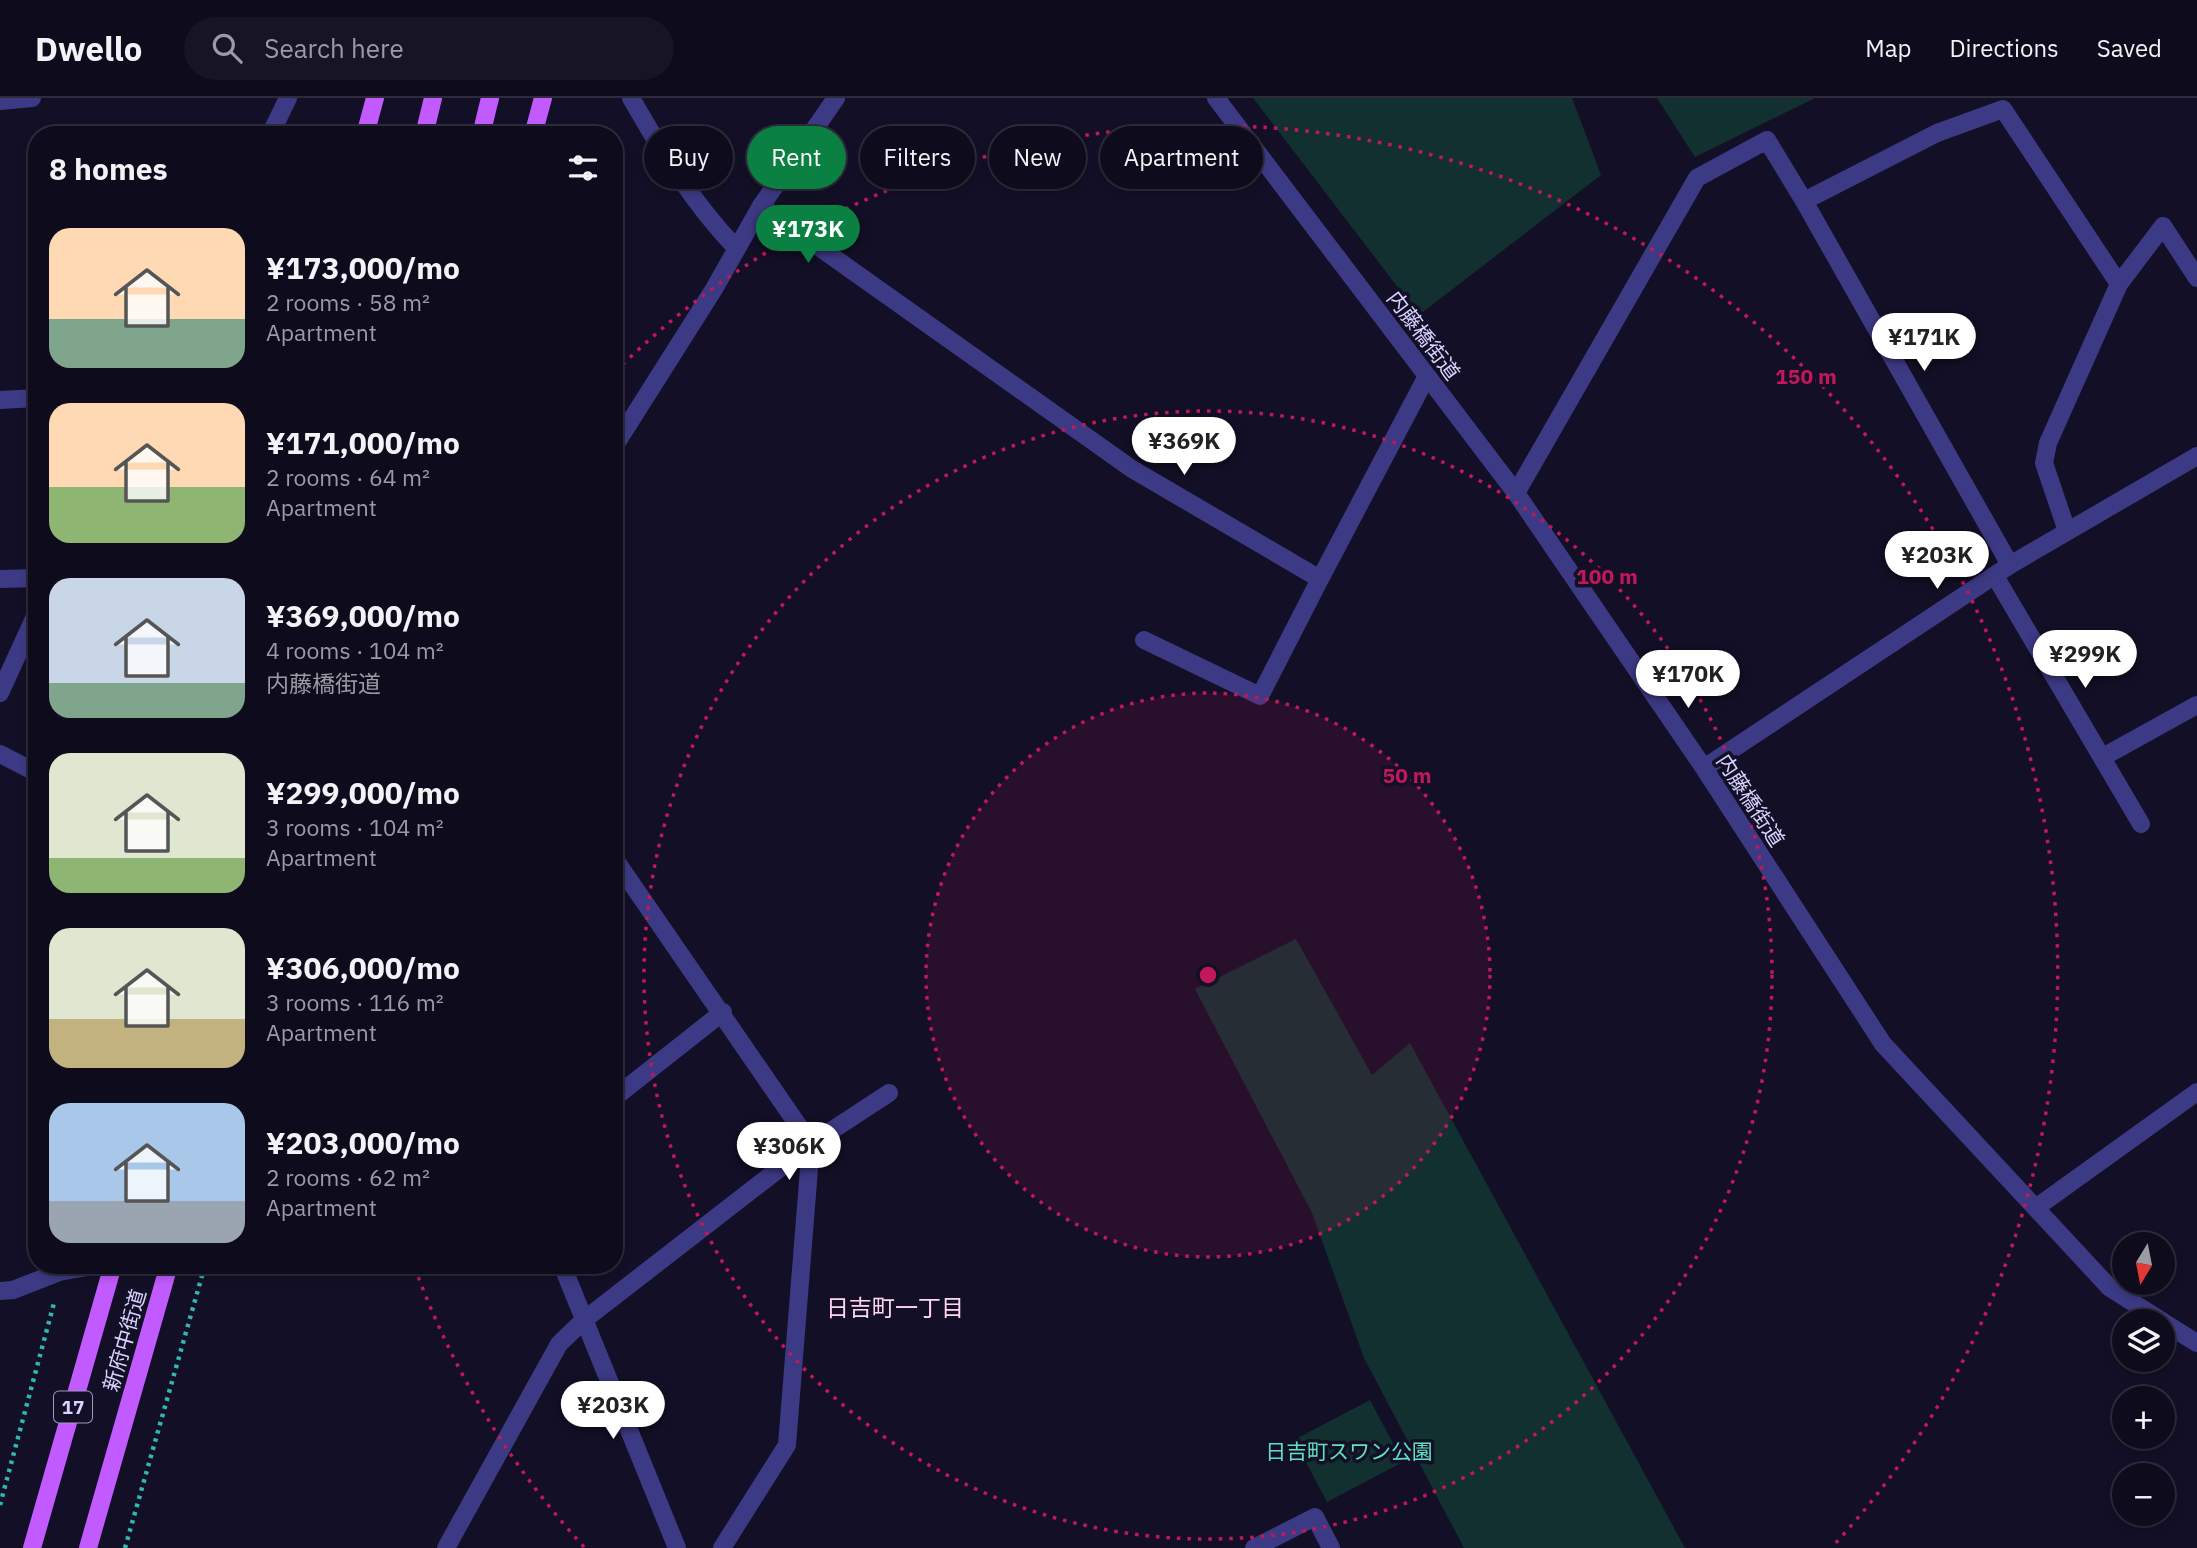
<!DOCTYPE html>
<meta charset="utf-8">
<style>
:root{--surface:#0e0b1c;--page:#171425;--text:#f1f3f6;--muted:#9b9ba3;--line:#2e2b3b;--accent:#0b8043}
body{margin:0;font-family:"IBM Plex Sans","Noto Sans JP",sans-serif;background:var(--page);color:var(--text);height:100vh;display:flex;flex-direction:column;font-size:26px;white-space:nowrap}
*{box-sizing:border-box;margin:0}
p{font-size:23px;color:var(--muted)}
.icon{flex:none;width:38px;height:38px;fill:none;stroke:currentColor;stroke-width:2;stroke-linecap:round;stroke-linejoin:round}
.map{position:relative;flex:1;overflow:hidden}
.side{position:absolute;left:28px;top:28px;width:595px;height:1148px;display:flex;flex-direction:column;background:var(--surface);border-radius:28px;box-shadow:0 4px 10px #0003,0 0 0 2px var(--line)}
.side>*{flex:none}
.guide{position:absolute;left:644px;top:28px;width:665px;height:63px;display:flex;gap:14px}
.needle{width:46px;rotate:190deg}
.buttons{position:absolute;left:2112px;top:1134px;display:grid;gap:14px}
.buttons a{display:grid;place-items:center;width:63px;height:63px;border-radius:50%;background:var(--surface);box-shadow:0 4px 10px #0003,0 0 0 2px var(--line);font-size:35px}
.price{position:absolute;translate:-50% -60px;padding:0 16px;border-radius:24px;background:#fff;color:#222;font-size:23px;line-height:46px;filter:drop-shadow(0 2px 4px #0008)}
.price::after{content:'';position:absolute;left:50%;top:42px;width:21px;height:16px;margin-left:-10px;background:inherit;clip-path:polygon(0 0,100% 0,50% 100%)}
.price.on{background:var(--accent);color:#fff}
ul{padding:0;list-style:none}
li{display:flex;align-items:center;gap:21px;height:175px;padding:0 21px}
li span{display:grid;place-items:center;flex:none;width:196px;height:140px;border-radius:21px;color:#555}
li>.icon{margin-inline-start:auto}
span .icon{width:84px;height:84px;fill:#fffc;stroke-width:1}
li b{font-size:30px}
h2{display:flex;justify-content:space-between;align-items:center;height:84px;padding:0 21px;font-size:30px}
.chip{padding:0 24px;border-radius:32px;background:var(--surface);box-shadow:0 4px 10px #0003,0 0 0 2px var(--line);font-size:24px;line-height:63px}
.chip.on{background:var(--accent);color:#fff}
header{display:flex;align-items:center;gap:42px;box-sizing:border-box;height:98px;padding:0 35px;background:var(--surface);border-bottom:2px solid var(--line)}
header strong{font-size:33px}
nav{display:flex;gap:38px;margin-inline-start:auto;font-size:24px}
.search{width:490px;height:63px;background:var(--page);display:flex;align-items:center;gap:18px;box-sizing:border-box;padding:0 24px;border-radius:38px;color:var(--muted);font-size:26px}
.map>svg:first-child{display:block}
.green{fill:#12302f}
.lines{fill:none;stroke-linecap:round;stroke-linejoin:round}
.path{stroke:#2fb8b0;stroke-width:4.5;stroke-dasharray:3.5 5;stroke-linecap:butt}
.minor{stroke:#3d3a85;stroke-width:18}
.major{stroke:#c25bff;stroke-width:18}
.ring{fill:none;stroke:#c2185b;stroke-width:3.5;stroke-dasharray:3.5 7}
.labels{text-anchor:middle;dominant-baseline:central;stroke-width:7;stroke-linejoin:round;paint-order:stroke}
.shield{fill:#130f26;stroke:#9e99be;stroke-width:2}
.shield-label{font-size:19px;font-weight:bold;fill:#d9d4ff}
.street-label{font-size:21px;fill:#d9d4ff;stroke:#130f26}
.park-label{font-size:21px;fill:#5fe0c0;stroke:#130f26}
.neighbourhood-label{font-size:23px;fill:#ffd6f0;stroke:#130f26}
.centre{fill:#c2185b;stroke:#130f26;stroke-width:3.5}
.ring-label{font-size:21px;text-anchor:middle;font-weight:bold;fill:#c2185b;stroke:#130f26;stroke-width:7;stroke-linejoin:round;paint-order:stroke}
</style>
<header>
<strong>Dwello</strong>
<div class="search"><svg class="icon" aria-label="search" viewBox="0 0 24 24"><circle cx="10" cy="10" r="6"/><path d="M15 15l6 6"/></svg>Search here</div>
<nav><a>Map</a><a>Directions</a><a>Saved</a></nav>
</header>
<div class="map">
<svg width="2197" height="1450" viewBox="0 0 2197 1450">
<rect width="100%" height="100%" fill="#130f26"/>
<path class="green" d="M1253 0H1572L1601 77 1419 217Z
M1657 0H1815L1695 59Z
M1296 841 1372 977 1410 945 1685 1450H1464L1364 1260 1312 1115 1195 891Z
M1370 1302 1403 1364 1327 1404 1294 1342Z"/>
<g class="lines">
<path class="path" d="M0 1407 54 1205
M125 1450 205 1167"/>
<path class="minor" d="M631 0C662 54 692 104 736 150
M1216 0 1516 395 1704 670 1883 946 2110 1190 2162 1223
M0 3 32 0
M270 37 288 0
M1804 103 2010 467
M761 108 1132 371 1320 481 1427 278
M0 302 37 300
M614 349 714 191 761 108 836 0
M1516 395 1697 80 1767 42 1804 103 1937 35 2003 11 2119 186 2163 128 2197 180
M2067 433 2044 365 2048 345 2119 186
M1995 478 2141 726
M0 481 37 480
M1144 542 1260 598 1320 481
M0 595 37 514
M0 656 37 675
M2103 659 2197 607
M1704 670 2010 467 2197 358
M614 760 811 1046 787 1347 722 1450
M614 1000 723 914
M2037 1109 2197 994
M562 1167 677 1450
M0 1193 13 1192 59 1174 99 1167
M2163 1224 2197 1245
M446 1450 559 1246 584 1222 811 1046 889 995
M1254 1450 1315 1419 1331 1450"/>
<path class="major" d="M365 37 375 0
M424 37 433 0
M481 37 490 0
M533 37 543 0
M32 1450 113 1167
M88 1450 169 1167"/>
</g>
<circle cx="1208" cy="877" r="282" fill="#c2185b" fill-opacity=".12"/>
<g class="ring">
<circle cx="1208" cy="877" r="282"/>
<circle cx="1208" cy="877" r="564"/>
<path d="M584 1449A846 846 0 0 1 416 1173M615 274A846 846 0 0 1 1832 1449"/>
</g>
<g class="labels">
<rect class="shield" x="54" y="1293.5" width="38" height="31" rx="5"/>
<g class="shield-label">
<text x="73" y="1309">17</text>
</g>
<g class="street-label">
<text transform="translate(1424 237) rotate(53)">内藤橋街道</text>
<text transform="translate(1751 702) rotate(57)">内藤橋街道</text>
<text transform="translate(124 1242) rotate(-74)">新府中街道</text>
</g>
<g class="park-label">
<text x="1349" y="1353">日吉町スワン公園</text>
</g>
<g class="neighbourhood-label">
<text x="895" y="1209">日吉町一丁目</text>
</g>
</g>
<circle cx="1208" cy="877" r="10" class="centre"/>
<g class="ring-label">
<text x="1806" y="286">150 m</text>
<text x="1607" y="486">100 m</text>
<text x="1407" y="685">50 m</text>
</g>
</svg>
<div class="buttons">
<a><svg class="needle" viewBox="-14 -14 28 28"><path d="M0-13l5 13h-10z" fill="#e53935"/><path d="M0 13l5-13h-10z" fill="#9b9ba3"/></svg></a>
<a><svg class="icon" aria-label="layers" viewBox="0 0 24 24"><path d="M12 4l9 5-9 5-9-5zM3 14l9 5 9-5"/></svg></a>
<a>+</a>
<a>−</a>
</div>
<b class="price on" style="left:808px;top:167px">¥173K</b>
<b class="price" style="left:1924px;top:275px">¥171K</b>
<b class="price" style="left:1184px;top:379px">¥369K</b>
<b class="price" style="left:1937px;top:493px">¥203K</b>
<b class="price" style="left:2085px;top:592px">¥299K</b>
<b class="price" style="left:1688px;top:612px">¥170K</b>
<b class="price" style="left:789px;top:1084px">¥306K</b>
<b class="price" style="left:613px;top:1343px">¥203K</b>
<div class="guide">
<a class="chip">Buy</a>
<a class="chip on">Rent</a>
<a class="chip">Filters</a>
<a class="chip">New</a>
<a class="chip">Apartment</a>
</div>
<section class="side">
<h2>8 homes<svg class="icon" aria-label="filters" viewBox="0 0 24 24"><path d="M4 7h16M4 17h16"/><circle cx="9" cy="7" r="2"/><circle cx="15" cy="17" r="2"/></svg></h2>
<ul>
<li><span style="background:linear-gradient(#ffd9b3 65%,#7fa58c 0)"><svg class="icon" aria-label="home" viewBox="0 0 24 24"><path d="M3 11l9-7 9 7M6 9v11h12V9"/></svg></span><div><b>¥173,000/mo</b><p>2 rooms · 58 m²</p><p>Apartment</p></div></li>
<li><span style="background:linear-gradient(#ffd9b3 60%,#8fb573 0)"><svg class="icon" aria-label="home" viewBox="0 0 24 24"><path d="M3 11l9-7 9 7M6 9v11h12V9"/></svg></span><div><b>¥171,000/mo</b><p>2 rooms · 64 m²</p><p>Apartment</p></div></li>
<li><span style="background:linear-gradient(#c9d6e8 75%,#7fa58c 0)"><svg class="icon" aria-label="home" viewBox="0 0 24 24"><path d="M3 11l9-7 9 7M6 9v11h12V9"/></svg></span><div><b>¥369,000/mo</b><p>4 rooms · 104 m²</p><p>内藤橋街道</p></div></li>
<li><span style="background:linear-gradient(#dfe7d0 75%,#8fb573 0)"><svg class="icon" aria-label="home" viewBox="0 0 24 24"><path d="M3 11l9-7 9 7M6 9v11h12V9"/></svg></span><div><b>¥299,000/mo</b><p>3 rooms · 104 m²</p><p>Apartment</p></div></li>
<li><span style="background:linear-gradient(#dfe7d0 65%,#c2b280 0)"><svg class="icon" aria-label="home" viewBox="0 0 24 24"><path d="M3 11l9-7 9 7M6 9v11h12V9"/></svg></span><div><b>¥306,000/mo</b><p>3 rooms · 116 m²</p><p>Apartment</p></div></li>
<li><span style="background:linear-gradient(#a9c7e8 70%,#9aa5b1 0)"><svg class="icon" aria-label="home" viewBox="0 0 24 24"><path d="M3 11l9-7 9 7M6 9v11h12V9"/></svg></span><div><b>¥203,000/mo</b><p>2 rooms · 62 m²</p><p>Apartment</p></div></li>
</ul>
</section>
</div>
